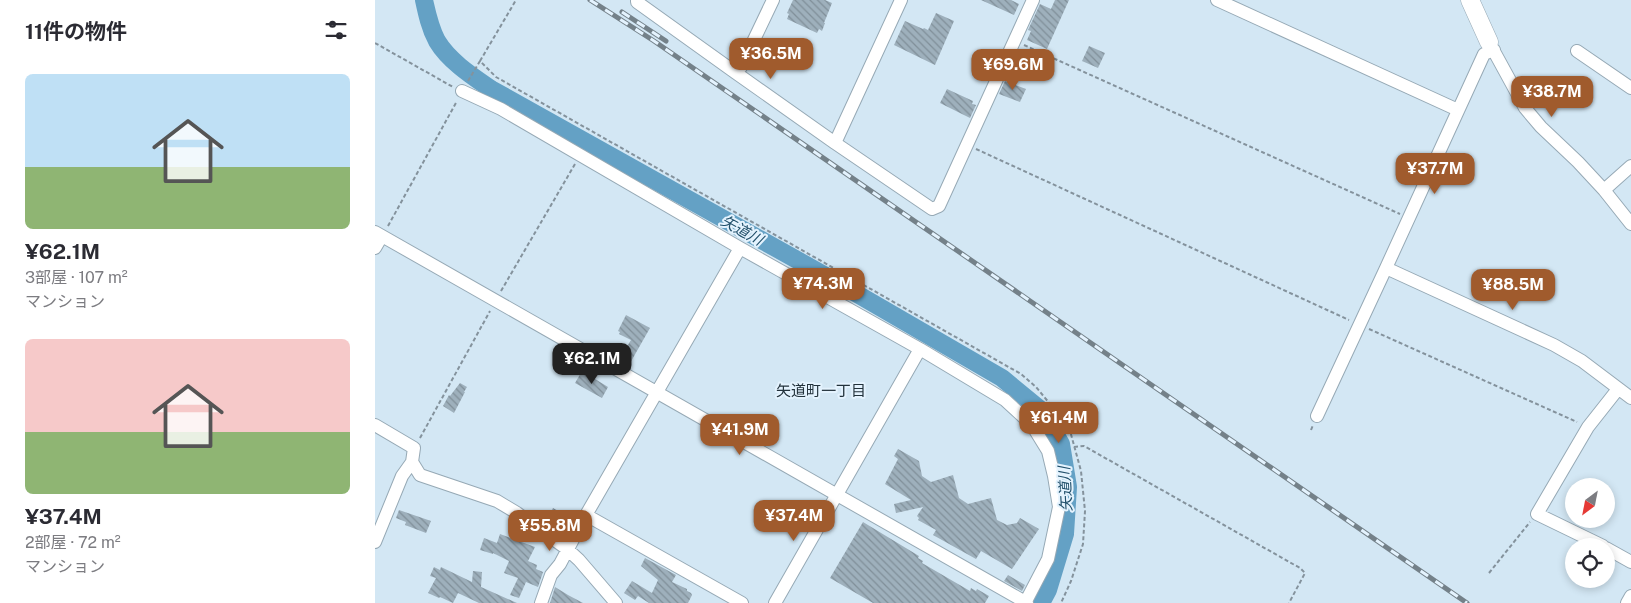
<!DOCTYPE html>
<html lang="ja">
<meta charset="utf-8">
<style>
:root{--surface:#fff;--page:#f7f7f7;--text:#2b2b33;--muted:#7c7c81;--accent:#a05b2d}
body{margin:0;font-family:"Public Sans","Noto Sans JP",sans-serif;background:var(--page);color:var(--text);height:100vh;display:flex;flex-direction:column;font-size:19px;white-space:nowrap}
*{box-sizing:border-box;margin:0}
p{font-size:16px;color:var(--muted)}
.icon{flex:none;width:28px;height:28px;fill:none;stroke:currentColor;stroke-width:2;stroke-linecap:round;stroke-linejoin:round}
.map{position:relative;flex:1;overflow:hidden}
.side{display:flex;flex-direction:column;background:var(--surface);width:375px}
.side>*{flex:none}
.needle{width:32px;rotate:212deg}
.controls{position:absolute;left:1190px;top:478px;display:grid;gap:10px}
.controls a{display:grid;place-items:center;width:50px;height:50px;border-radius:50%;background:var(--surface);box-shadow:0 2px 8px #0003;font-size:25px}
.price{position:absolute;translate:-50% -42px;padding:0 11px;border-radius:10px;background:var(--accent);color:#fff;font-size:16px;line-height:32px;filter:drop-shadow(0 1px 2px #0008)}
.price::after{content:'';position:absolute;left:50%;top:30px;width:15px;height:11px;margin-left:-8px;background:inherit;clip-path:polygon(0 0,100% 0,50% 100%)}
.price.on{background:#222;color:#fff}
ul{padding:0;list-style:none}
li{display:grid;align-content:center;gap:10px;height:265px;padding:0 25px}
li span{display:grid;place-items:center;height:155px;border-radius:8px;color:#555}
li>.icon{margin-inline-start:auto}
span .icon{width:90px;height:90px;fill:#fffc;stroke-width:1}
li b{font-size:21px}
h2{display:flex;justify-content:space-between;align-items:center;height:60px;padding:0 25px;font-size:21px}
main{display:flex;flex:1;min-height:0}
.map>svg:first-child{display:block}
.lines{fill:none;stroke-linecap:round;stroke-linejoin:round}
.river{stroke:#64a1c5;stroke-width:18}
.building{fill:url(#building-back-hatch)}
.street-casing{stroke:#96a9b5;stroke-width:14}
.secondary-casing{stroke:#96a9b5;stroke-width:19}
.path{stroke:#84929c;stroke-width:2;stroke-dasharray:4 2.5;stroke-linecap:butt}
.street{stroke:#fff;stroke-width:12}
.secondary{stroke:#fff;stroke-width:18}
.rail-casing{stroke:#748189;stroke-width:5}
.rail{stroke:#e4f3fe;stroke-width:3;stroke-dasharray:9;stroke-linecap:butt}
.labels{text-anchor:middle;dominant-baseline:central;stroke-width:4;stroke-linejoin:round;paint-order:stroke}
.water-label{font-size:15px;font-style:italic;fill:#204f6a;stroke:#e4f3fe}
.neighbourhood-label{font-size:15px;fill:#22323b;stroke:#e4f3fe}
</style>
<main>
<section class="side">
<h2>11件の物件<svg class="icon" aria-label="filters" viewBox="0 0 24 24"><path d="M4 7h16M4 17h16"/><circle cx="9" cy="7" r="2"/><circle cx="15" cy="17" r="2"/></svg></h2>
<ul>
<li><span style="background:linear-gradient(#bfe0f5 60%,#8fb573 0)"><svg class="icon" aria-label="home" viewBox="0 0 24 24"><path d="M3 11l9-7 9 7M6 9v11h12V9"/></svg></span><div><b>¥62.1M</b><p>3部屋 · 107 m²</p><p>マンション</p></div></li>
<li><span style="background:linear-gradient(#f6c9c9 60%,#8fb573 0)"><svg class="icon" aria-label="home" viewBox="0 0 24 24"><path d="M3 11l9-7 9 7M6 9v11h12V9"/></svg></span><div><b>¥37.4M</b><p>2部屋 · 72 m²</p><p>マンション</p></div></li>
</ul>
</section>
<div class="map">
<svg width="1256" height="603" viewBox="0 0 1256 603">
<defs>
<pattern id="building-back-hatch" width="6" height="6" patternUnits="userSpaceOnUse" patternTransform="scale(1.25)"><rect width="6" height="6" fill="#9eb0bc"/><path d="M-1 5l2 2M0 0l6 6M5-1l2 2" fill="none" stroke="#808f99"/></pattern>
</defs>
<rect width="100%" height="100%" fill="#d3e7f4"/>
<g class="lines">
<path class="river" d="M49 0C52 14 55 28 62 41 74 61 97 76 116 89L458 280 627 378 667 411 686 444 693 487 690 534 673 590 666 603"/>
</g>
<path class="building" d="M418 0H450L457 3 449 23H450L447 31 444 29 442 33 412 19 414 14 412 13Z
M606 0H636L644 4 639 15Z
M680 0H694L672 49 652 40 656 31 653 30 665 4 676 9Z
M561 13 579 21 560 65 519 45 530 21 548 29 549 28 553 30Z
M714 46 730 53 723 68 707 61Z
M630 81 651 89 645 102 624 94Z
M572 89 598 101 597 104 601 105 595 118 565 103Z
M251 315 275 328 254 365 244 359 256 340 244 334 245 332 243 331Z
M207 371 233 387 227 398 200 383Z
M85 383 92 387 89 392H90L79 413 68 406 74 395 75 396Z
M523 449 544 461 547 476 556 482 578 475 584 498 593 504 616 498 622 520 632 525 642 523 645 518 664 529 637 569 606 551 601 559 558 535 561 530 543 520 544 518 542 516 548 507 521 513 519 504 536 500 510 484 523 459 519 456Z
M178 508 187 513 183 520 195 527 190 537 170 523Z
M24 510 56 521 51 533 30 525 31 522 21 518Z
M488 522 544 556 543 558 548 561 547 563 595 591 596 588 601 591 602 589 614 596 610 603H498L455 578Z
M125 534 160 547 153 561 162 565 161 569 168 572 163 587 151 582 144 598 135 595 143 578 129 573 134 561 118 553V554L105 550 109 538 122 543Z
M270 558 301 575 297 582 312 589V591L316 593 317 595 313 603H274L263 596 260 600 249 593 257 581 277 593 283 580 266 566Z
M59 567 65 570 66 567 97 582 98 571 107 572 106 587 142 603H104L83 593 78 603 65 597 64 598 53 593 61 578 55 576Z
M633 575 650 585 647 591 629 581Z
M180 587 193 595 208 603H175Z"/>
<g class="lines">
<g class="street-casing">
<path id="street" d="M262 0V2L361 73
M398 0 366 67 361 73 460 143
M526 0 460 143 557 209 564 206 658 0
M842 0 1083 110
M1115 44 1150 108 1166 127 1203 162 1229 190 1256 224
M1202 51 1256 88
M87 91 126 109 365 248 545 349 630 400 657 425 673 451 679 476 684 507 673 559 650 603
M1229 190 1256 166
M0 232 652 603
M0 248 7 236
M365 248 211 515 367 603
M1011 268 1179 345 1207 361 1256 398
M942 416 1011 268 1109 54 1119 50
M0 425 39 448 37 462 27 476 0 542
M37 462 45 475 122 501 142 513 192 549 204 560 241 603
M1228 546 1162 514 1213 427 1243 389
M1231 548 1256 562
M166 603 176 575 185 564 211 515
M400 603 545 349
M1252 603 1256 596"/>
</g>
<g class="secondary-casing">
<path id="secondary" d="M1095 0 1114 42"/>
</g>
<path class="path" d="M0 43 78 87
M649 45 1025 214
M105 61 141 0
M93 81 105 61 121 77 646 374 661 387 694 427 706 471 710 511 708 544 696 581 686 603
M601 149 974 320
M13 226 82 101
M126 291 200 164
M994 329 1202 422
M936 430 938 425
M45 438 115 311
M699 447 709 446 925 568 930 573 914 603
M1114 573 1155 522"/>
<use href="#street" class="street"/>
<use href="#secondary" class="secondary"/>
<g class="rail-casing">
<path id="rail" d="M215 0 279 41 1092 603
M247 12 291 41"/>
</g>
<use href="#rail" class="rail"/>
</g>
<g class="labels">
<g class="water-label">
<text transform="translate(367 230) rotate(29)">矢道川</text>
<text transform="translate(690 489) rotate(-93)">矢道川</text>
</g>
<g class="neighbourhood-label">
<text x="446" y="390">矢道町一丁目</text>
</g>
</g>
</svg>
<div class="controls">
<a><svg class="needle" viewBox="-14 -14 28 28"><path d="M0-13l5 13h-10z" fill="#e53935"/><path d="M0 13l5-13h-10z" fill="#7c7c81"/></svg></a>
<a><svg class="icon" aria-label="locate" viewBox="0 0 24 24"><circle cx="12" cy="12" r="6"/><path d="M12 2v4M12 18v4M2 12h4M18 12h4"/></svg></a>
</div>
<b class="price" style="left:396px;top:80px">¥36.5M</b>
<b class="price" style="left:638px;top:91px">¥69.6M</b>
<b class="price" style="left:1177px;top:118px">¥38.7M</b>
<b class="price" style="left:1060px;top:195px">¥37.7M</b>
<b class="price" style="left:448px;top:310px">¥74.3M</b>
<b class="price" style="left:1138px;top:311px">¥88.5M</b>
<b class="price on" style="left:217px;top:385px">¥62.1M</b>
<b class="price" style="left:684px;top:444px">¥61.4M</b>
<b class="price" style="left:365px;top:456px">¥41.9M</b>
<b class="price" style="left:419px;top:542px">¥37.4M</b>
<b class="price" style="left:175px;top:552px">¥55.8M</b>
</div>
</main>
